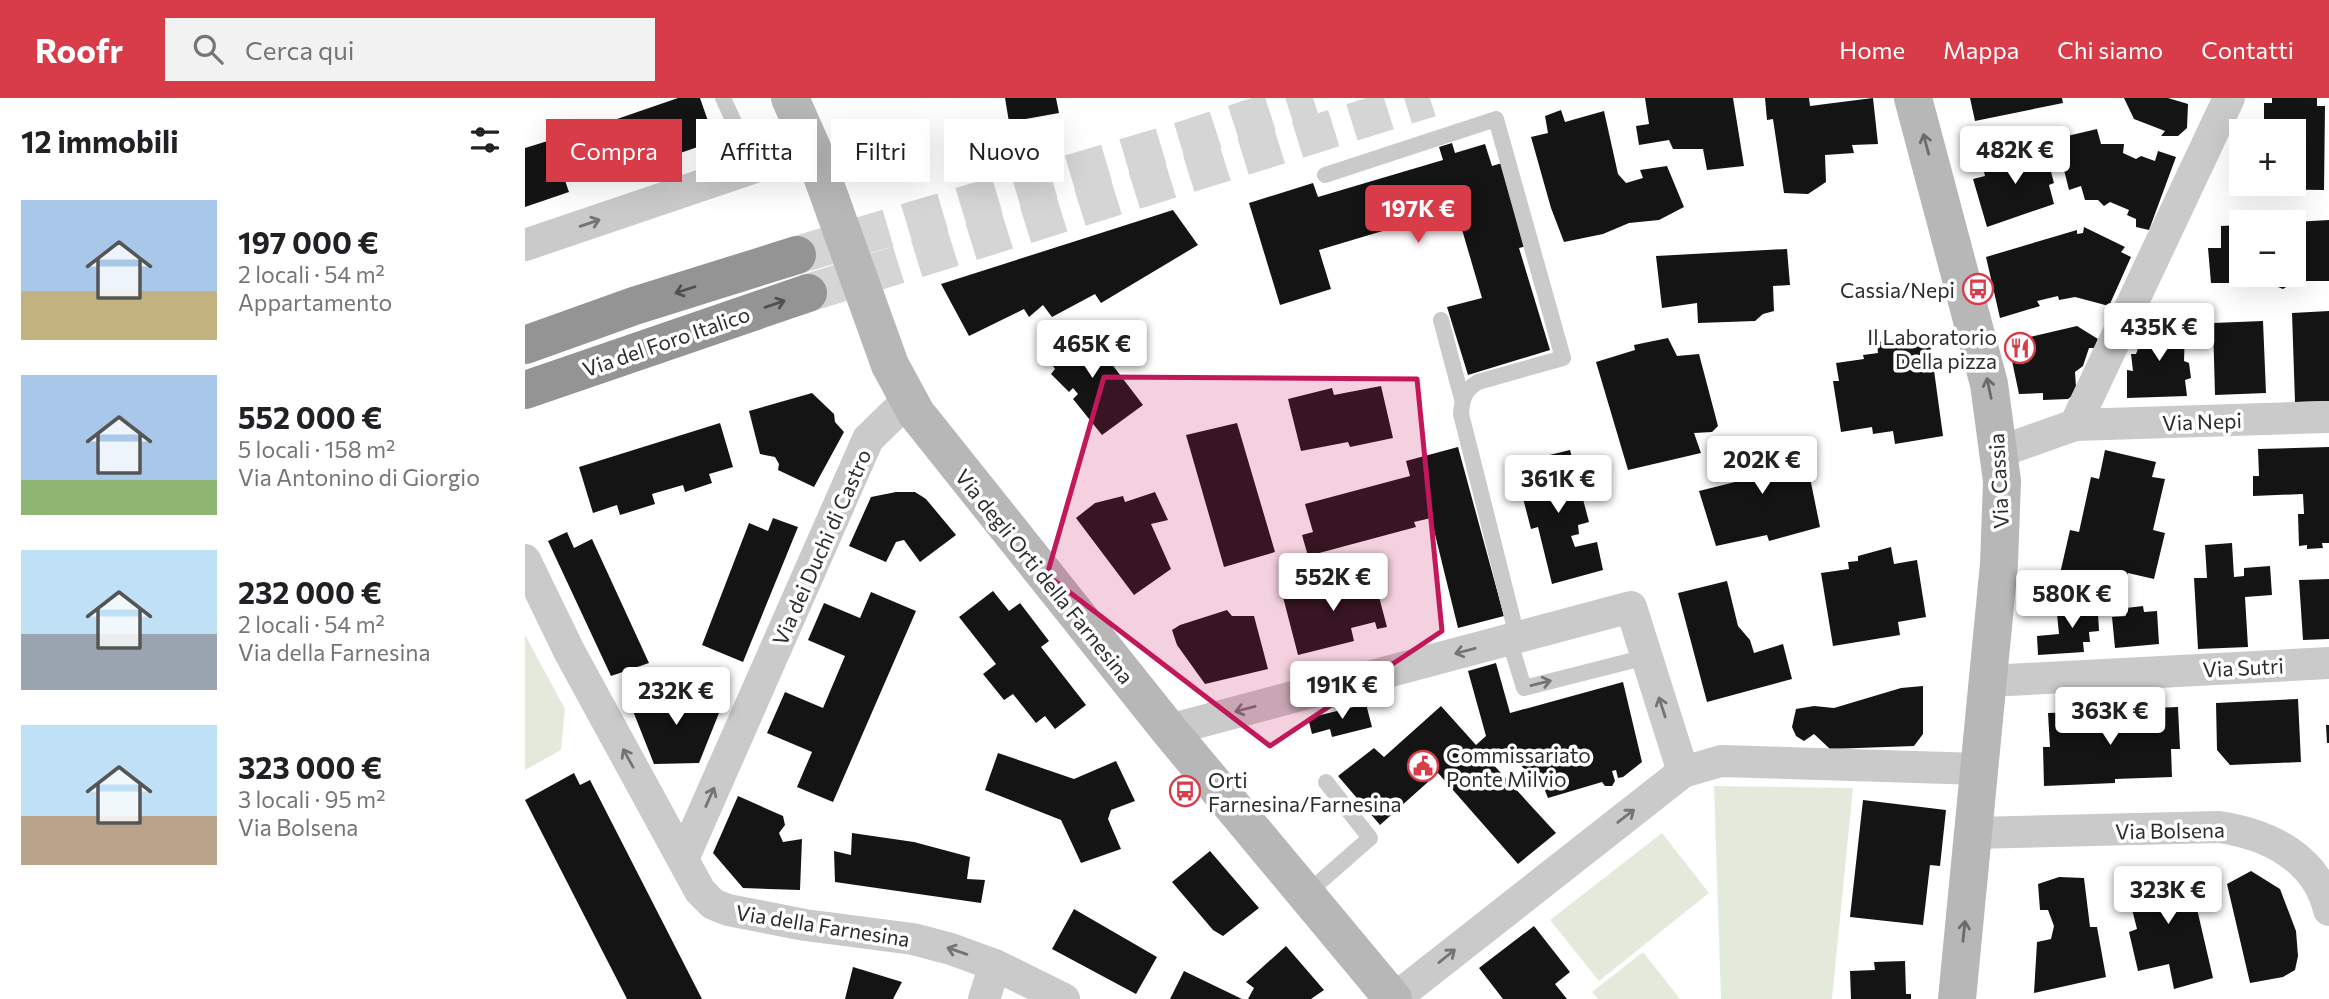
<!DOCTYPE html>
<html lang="it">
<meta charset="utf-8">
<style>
:root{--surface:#fff;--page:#f2f2f2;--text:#202124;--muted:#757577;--accent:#d83c49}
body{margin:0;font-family:Commissioner,sans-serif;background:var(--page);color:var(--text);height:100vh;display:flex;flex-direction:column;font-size:26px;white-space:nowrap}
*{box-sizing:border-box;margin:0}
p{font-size:23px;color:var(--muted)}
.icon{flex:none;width:38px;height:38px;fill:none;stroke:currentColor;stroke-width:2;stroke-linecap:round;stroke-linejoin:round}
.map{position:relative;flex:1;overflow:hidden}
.sheet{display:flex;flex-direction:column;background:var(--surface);width:525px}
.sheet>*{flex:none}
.hud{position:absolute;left:21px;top:21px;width:665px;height:63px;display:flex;gap:14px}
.fabs{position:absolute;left:1704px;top:21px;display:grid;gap:14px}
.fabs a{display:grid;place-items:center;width:77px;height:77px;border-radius:0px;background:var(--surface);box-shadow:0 7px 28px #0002;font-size:35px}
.price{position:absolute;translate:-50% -60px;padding:0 16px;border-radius:7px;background:#fff;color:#222;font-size:23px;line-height:46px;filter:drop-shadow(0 2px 4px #0008)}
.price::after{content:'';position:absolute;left:50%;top:42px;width:21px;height:16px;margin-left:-10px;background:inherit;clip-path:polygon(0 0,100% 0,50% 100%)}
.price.on{background:var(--accent);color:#fff}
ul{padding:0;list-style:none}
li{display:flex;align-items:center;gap:21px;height:175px;padding:0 21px}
li span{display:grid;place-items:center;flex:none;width:196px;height:140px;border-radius:0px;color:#555}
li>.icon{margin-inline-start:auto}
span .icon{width:84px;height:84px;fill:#fffc;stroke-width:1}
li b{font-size:30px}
h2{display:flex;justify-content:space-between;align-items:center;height:84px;padding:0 21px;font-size:30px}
.chip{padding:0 24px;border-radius:0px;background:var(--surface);box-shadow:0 7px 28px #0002;font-size:24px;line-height:63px}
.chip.on{background:var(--accent);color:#fff}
header{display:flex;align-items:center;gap:42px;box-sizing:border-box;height:98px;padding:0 35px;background:var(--accent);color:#fff}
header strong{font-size:33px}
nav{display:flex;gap:38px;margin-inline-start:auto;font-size:24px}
.search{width:490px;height:63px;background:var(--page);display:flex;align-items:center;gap:18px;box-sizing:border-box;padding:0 24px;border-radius:0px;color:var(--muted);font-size:26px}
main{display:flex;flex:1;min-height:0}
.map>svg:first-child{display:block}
.green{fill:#e3eadc}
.building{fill:#141414}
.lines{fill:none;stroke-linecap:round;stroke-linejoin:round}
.highway-tunnel{stroke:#d5d5d5;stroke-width:38;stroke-dasharray:38 19;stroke-linecap:butt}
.lane{stroke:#cacaca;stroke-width:16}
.street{stroke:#cacaca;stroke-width:32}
.secondary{stroke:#b7b7b7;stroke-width:38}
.highway{stroke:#949494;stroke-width:38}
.oneway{stroke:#6b6b6b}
.oneway2{stroke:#747474}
.oneway3{stroke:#515151}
.marked{fill:#c2185b;fill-opacity:0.2;stroke:#c2185b;stroke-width:5;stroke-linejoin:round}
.labels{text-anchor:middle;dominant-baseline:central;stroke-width:7;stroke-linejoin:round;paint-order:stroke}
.poi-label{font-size:21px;fill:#2d2d2d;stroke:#fff;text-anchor:end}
.street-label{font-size:21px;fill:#2d2d2d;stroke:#fff}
</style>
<header>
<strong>Roofr</strong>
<div class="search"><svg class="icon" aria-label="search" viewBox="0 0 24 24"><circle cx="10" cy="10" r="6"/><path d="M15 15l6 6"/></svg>Cerca qui</div>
<nav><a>Home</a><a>Mappa</a><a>Chi siamo</a><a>Contatti</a></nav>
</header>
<main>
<section class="sheet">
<h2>12 immobili<svg class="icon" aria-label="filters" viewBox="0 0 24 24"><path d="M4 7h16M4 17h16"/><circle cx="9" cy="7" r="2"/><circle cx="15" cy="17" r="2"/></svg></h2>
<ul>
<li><span style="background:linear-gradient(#a9c7e8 65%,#c2b280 0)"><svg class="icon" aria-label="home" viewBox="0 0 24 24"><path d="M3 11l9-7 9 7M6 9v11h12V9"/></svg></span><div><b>197 000 €</b><p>2 locali · 54 m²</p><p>Appartamento</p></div></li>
<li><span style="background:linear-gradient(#a9c7e8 75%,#8fb573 0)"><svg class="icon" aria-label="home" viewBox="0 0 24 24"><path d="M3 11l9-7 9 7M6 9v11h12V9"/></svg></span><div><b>552 000 €</b><p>5 locali · 158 m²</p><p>Via Antonino di Giorgio</p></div></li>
<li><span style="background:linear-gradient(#bfe0f5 60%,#9aa5b1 0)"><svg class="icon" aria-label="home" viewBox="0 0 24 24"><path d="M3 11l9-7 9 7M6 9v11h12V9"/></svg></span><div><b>232 000 €</b><p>2 locali · 54 m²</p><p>Via della Farnesina</p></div></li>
<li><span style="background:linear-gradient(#bfe0f5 65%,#b9a48a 0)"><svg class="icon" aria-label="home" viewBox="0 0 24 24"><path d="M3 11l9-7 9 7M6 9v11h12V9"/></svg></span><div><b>323 000 €</b><p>3 locali · 95 m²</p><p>Via Bolsena</p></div></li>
</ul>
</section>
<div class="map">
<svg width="1804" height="901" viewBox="0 0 1804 901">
<rect width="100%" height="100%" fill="#fff"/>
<path class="green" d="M0 537 40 611 36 652 0 672Z
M1189 688 1328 690 1307 901H1196Z
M1137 735 1184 795 1074 883 1025 822Z
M1118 854 1155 901H1073L1067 894Z"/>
<path class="building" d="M153 0H175L190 43 80 81 63 31Z
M480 0H531L534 15 484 24Z
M1120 0H1208L1219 68 1182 72 1178 51H1148L1144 42 1114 47 1111 28 1124 26Z
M1240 0H1284L1285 8 1348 0 1353 46 1327 47 1329 55 1300 57 1301 84 1283 96 1259 95 1248 21 1242 22Z
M1445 0H1537L1538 5 1450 23Z
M1599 0H1643L1663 6 1662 30 1653 38H1636L1640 33 1609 21Z
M1747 0H1792V8H1800L1799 92 1735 91V86H1769V33L1739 31V5H1747Z
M1036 12 1040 24 1079 13 1093 76 1101 85 1118 80 1115 72 1142 68 1159 109 1134 122 1104 125 1078 136 1039 144 1026 110 1006 39 1023 35 1020 18Z
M1572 31 1576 46H1599L1598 55 1611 61 1616 58 1630 63 1633 53 1651 59 1624 132 1611 129V121L1602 117 1604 112 1585 104 1579 108 1573 102H1560L1556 88 1544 92 1534 52H1542L1538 39Z
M26 42 44 94 0 109V50Z
M927 45 930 55 960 46 967 68 977 65 1002 148 994 150 1025 252 943 277 922 209 957 200 931 111 794 152 806 191 755 207 724 105 788 85 793 99 918 62 914 49Z
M1519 48 1529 85 1524 87 1529 106 1462 129 1448 81 1460 78 1457 66 1487 58 1486 53Z
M648 112 673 147 576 205 570 196 527 219 518 207 504 219 499 211 444 238 416 186Z
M1804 122V183H1770L1758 191 1743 185H1686L1683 150H1696V128L1717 127V177H1769V124Z
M1559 129 1600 149 1596 154 1606 159 1584 208 1550 199 1534 202 1533 198 1512 203 1515 208 1475 220 1461 159 1552 132V136L1558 135Z
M1262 151 1265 187 1248 188 1249 213 1238 216 1230 223 1173 225 1172 205 1137 210 1131 158Z
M1804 213V303L1770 304 1767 215Z
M1652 220V233L1660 232 1659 263 1664 265 1666 280 1660 282 1662 298 1602 300V272L1608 273 1606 256H1611L1623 223Z
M1738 223 1741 295 1690 297 1688 225Z
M557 227 618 307 577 337 548 301 553 296 548 290 544 294 526 276 530 271 517 251Z
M1552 228 1573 241 1570 250H1564L1558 268 1550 274 1551 289 1548 297 1543 301 1518 302V295L1494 296 1483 244Z
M1404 236 1418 338 1370 346 1368 333 1348 336 1347 329 1316 334 1308 283H1314L1311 265 1339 261 1338 257 1353 255 1352 244Z
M1143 240 1152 258 1174 256 1193 328 1187 334 1169 335 1176 355 1103 372 1071 264 1110 252 1109 247Z
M856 288 868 340 825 349 823 344 776 353 763 301 807 290 809 297Z
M287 295 309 316 310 324 319 334 289 389 253 372 254 366 250 359 235 356 224 313Z
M195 325 208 369 184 376 187 385 160 394 158 387 127 396 130 406 95 417 92 407 68 415 54 369Z
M712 325 750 454 699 469 661 337Z
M1270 340 1277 369 1283 370 1295 429 1244 443 1242 437 1191 448 1174 393 1210 384 1201 358Z
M933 349 979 518 933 530 906 420 889 424 891 429 783 458 777 437 788 434 780 406 885 378 881 363Z
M1804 349V445H1797L1798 450 1782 451V447L1774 448 1773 416H1779L1778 396 1728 398V378H1734L1733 351Z
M1045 352 1064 424 1053 427 1054 436 1046 438 1050 449 1072 444 1078 472 1027 486 1013 429 1006 431 993 381 1000 378 996 364Z
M1580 352 1631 364 1627 379 1640 381 1628 432 1640 435 1629 481 1603 475 1601 482 1572 476 1570 488 1534 480 1545 432 1554 434 1566 379 1574 381Z
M371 394H390L401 401 431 437 395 464 379 442 371 444 361 464 324 448 346 399Z
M630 394 643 422 626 426 646 471 609 497 551 420 570 405 598 398 600 404Z
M248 420 273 429 218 564 177 547 224 425 243 433Z
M42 434 49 450 67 441 124 565 86 578 23 443Z
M1707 445 1709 479 1719 478V470L1745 468 1747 497 1720 499 1723 549 1673 551 1669 480H1682L1680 447Z
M1366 449 1369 466 1392 462 1401 519 1373 524 1375 537 1308 548 1296 475 1324 471 1323 464 1333 463V458Z
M848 476 862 529 852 531 850 524 826 530 829 543 773 557 758 499Z
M1804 481V541L1778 542 1774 482Z
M1505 482 1526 484 1528 507 1501 508Z
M1202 483 1213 528 1225 542 1229 555 1258 546 1267 581 1182 604 1153 495Z
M468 493 484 513 495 505 524 543 516 549 561 607 530 631 520 618 511 625 488 596 479 602 458 576 471 566 434 519Z
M346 494 391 513 308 704 272 689 287 654 242 635 260 594 298 610 320 558 283 542 299 505 335 520Z
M1572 498 1574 533 1564 534 1565 544H1558L1559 554 1513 557 1512 538 1534 536 1532 516 1556 514 1555 499Z
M1618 508 1619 514 1632 513 1634 546 1590 550 1587 519 1601 518V510Z
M702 512 707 518H729L743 571 680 586 652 547 647 532 655 527Z
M971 565 985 615 1098 584 1117 664 1098 679 1093 680 1091 672 1087 673 1090 683 1087 688H1080L1077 684 1023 700 1017 685 1011 686 982 650 973 653 964 662 1031 735 993 766 913 675 855 727 813 678 849 650 859 659 916 608 951 647 961 638 943 573Z
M1398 588V636L1389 648 1305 651 1289 636 1279 643 1271 638 1267 629 1271 611 1289 608 1309 610 1376 590Z
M154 591 196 610 174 665 129 666 106 608 139 593 142 606 150 607Z
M1773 601 1776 664 1705 667 1692 652 1691 605Z
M841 606 847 629 807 639 805 631 787 636 783 620Z
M1653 609 1655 651H1646L1647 679 1590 681V685L1519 688 1518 649H1525L1523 615 1580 613V623H1604L1603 611Z
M1801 627H1804V645H1802Z
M473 655 549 681 591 663 610 703 586 712 583 721 596 751 556 765 536 722 460 692Z
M49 675 55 687 65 682 177 901H102L0 702Z
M213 698 258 718 260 727 254 735 258 744 277 741 275 792 218 790 188 755Z
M1338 702 1421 712 1415 768 1405 767 1398 827 1325 819Z
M327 735 389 744 445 759 442 781 460 782 456 805 310 784 309 753 326 757Z
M685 753 734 810 698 838 688 832 647 784Z
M1627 770 1663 772 1688 880 1649 891 1644 866 1613 873 1604 834 1612 831 1600 783 1627 777Z
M1726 773 1755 791 1771 833 1773 858 1770 872 1758 879 1725 885 1702 786Z
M1534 779 1559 780 1565 829H1572L1581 879 1509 895 1512 844 1526 841 1529 828 1523 812H1515L1513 786Z
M549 811 632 859 611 896 527 851Z
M1009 828 1045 874 1030 886 1042 901H978L954 870Z
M761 848 799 892 786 901H723L729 890 721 884Z
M1380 863 1381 896H1386V901H1326L1325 873 1350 872 1349 864Z
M328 869 377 884 368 901H320Z
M659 873 717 901H645Z"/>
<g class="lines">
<path class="highway-tunnel" d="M272 157 662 41 788 0
M283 195 905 0"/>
<path class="lane" d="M198 0 230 70
M800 77 971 21 1038 260 953 284C940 292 937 300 936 316L992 538
M916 222 937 301
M984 541 999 590 1121 559
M780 797 845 740 801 684"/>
<path class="street" d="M0 147 287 50
M1550 327 1804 319
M1474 354 1550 327 1704 0
M0 462 44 553 175 793 188 806 203 812 280 827 388 841 426 851 470 867 539 901
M1464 583 1804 565
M644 632 1106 509 1158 674
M1450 735 1694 729C1743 736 1792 760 1804 812
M158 761 343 341 383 302
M459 901 470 867
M869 901 1158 674 1196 663 1455 671"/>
<path class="secondary" d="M265 0 287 50 365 267 391 315 644 632 868 901
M1388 0 1464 286 1477 383 1474 466 1432 901"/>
<path class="highway" d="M0 247 109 208 272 157
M0 292 283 195"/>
</g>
<defs><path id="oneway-shaft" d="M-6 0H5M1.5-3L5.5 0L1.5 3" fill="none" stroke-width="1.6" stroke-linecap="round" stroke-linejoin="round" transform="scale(1.75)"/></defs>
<g class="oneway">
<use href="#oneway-shaft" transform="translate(1401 46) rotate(-105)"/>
<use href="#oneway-shaft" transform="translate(1464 290) rotate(-102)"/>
<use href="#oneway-shaft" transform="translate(1439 833) rotate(-84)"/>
</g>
<g class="oneway2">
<use href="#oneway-shaft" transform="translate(65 125) rotate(-19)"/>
<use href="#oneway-shaft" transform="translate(940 553) rotate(165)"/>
<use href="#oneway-shaft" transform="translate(1016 585) rotate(-14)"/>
<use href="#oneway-shaft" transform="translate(1137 609) rotate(-108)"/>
<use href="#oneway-shaft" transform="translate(720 611) rotate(165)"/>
<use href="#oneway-shaft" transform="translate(103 660) rotate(-119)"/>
<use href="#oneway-shaft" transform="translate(185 699) rotate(-66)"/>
<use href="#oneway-shaft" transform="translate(1101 718) rotate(-38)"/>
<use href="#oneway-shaft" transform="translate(432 853) rotate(-161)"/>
<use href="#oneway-shaft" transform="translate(922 858) rotate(-39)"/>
</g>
<g class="oneway3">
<use href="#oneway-shaft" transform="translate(160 192) rotate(162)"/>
<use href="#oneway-shaft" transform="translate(250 206) rotate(-19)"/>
</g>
<path class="marked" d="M579 279 892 281 917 533 745 648 522 477Z"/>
<defs>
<g id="bus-ring" transform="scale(1.575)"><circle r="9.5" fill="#fff" stroke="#d83c49" stroke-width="1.5"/><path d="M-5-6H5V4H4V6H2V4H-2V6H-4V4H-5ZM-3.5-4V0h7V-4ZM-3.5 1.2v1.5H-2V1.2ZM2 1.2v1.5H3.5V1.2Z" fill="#d83c49"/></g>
<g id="restaurant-ring" transform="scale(1.575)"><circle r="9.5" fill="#fff" stroke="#d83c49" stroke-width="1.5"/><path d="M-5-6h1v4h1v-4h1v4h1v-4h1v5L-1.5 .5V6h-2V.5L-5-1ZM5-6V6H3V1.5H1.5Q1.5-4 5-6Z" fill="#d83c49"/></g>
<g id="civic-ring" transform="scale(1.575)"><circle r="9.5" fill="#fff" stroke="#d83c49" stroke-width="1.5"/><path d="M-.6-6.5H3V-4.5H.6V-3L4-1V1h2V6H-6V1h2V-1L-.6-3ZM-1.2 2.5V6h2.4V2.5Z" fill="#d83c49"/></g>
</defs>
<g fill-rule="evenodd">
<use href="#bus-ring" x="1453" y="191"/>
<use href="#restaurant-ring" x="1495" y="250"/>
<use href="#civic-ring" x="898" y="668"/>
<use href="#bus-ring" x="660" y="693"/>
</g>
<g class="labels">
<g class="poi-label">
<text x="1430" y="191">Cassia/Nepi</text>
<text x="1472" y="238">Il Laboratorio<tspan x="1472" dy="24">Della pizza</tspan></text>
<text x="921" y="656" text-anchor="start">Commissariato<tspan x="921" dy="24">Ponte Milvio</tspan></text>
<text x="683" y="681" text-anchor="start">Orti<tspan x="683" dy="24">Farnesina/Farnesina</tspan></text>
</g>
<g class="street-label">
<text transform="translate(141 243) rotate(-19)">Via del Foro Italico</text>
<text transform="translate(1677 323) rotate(-2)">Via Nepi</text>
<text transform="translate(1473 383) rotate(-93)">Via Cassia</text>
<text transform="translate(296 449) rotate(-66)">Via dei Duchi di Castro</text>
<text transform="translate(520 478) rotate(51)">Via degli Orti della Farnesina</text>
<text transform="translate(1718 569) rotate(-3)">Via Sutri</text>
<text transform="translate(1645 732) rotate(-1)">Via Bolsena</text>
<text transform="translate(298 827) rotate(9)">Via della Farnesina</text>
</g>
</g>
</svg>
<div class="fabs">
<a>+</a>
<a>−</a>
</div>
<b class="price" style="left:1490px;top:88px">482K €</b>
<b class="price on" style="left:893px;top:147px">197K €</b>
<b class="price" style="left:1634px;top:265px">435K €</b>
<b class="price" style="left:567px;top:282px">465K €</b>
<b class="price" style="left:1237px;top:398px">202K €</b>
<b class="price" style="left:1033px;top:417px">361K €</b>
<b class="price" style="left:808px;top:515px">552K €</b>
<b class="price" style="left:1547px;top:532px">580K €</b>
<b class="price" style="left:817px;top:623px">191K €</b>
<b class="price" style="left:151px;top:629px">232K €</b>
<b class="price" style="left:1585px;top:649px">363K €</b>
<b class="price" style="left:1643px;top:828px">323K €</b>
<div class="hud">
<a class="chip on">Compra</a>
<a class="chip">Affitta</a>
<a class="chip">Filtri</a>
<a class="chip">Nuovo</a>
</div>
</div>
</main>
